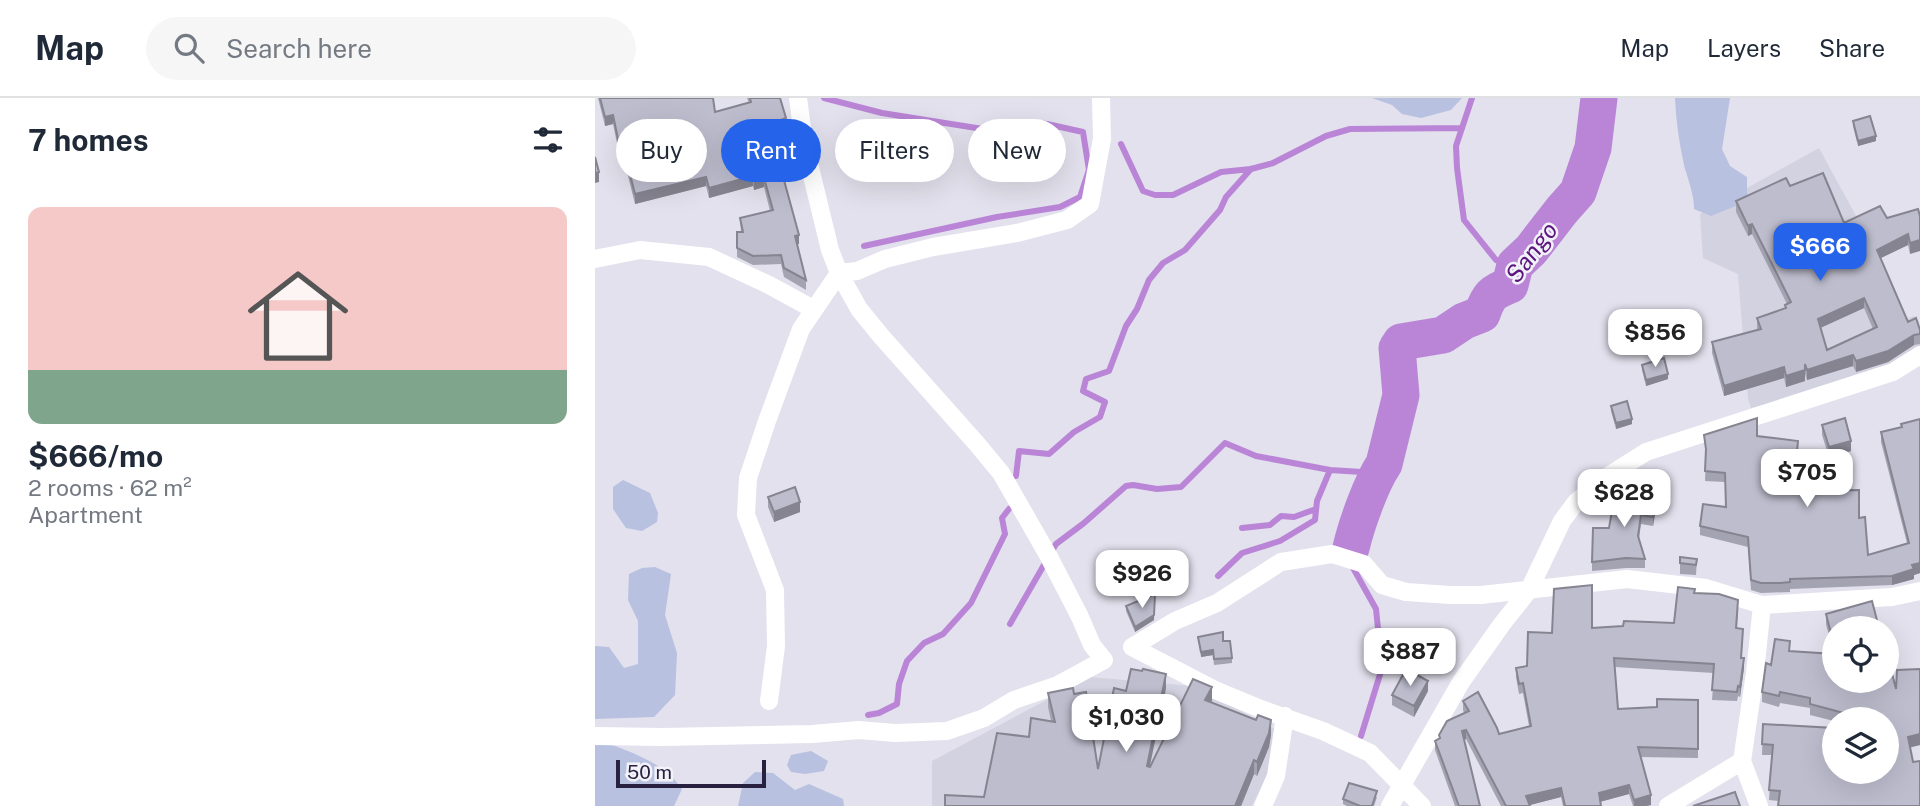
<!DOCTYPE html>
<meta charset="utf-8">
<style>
:root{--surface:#fff;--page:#f6f6f7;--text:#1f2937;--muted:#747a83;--line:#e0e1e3;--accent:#2563eb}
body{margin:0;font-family:"Public Sans",sans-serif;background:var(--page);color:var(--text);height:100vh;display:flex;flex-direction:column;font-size:26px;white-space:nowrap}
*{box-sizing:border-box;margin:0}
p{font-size:23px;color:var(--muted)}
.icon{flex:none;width:38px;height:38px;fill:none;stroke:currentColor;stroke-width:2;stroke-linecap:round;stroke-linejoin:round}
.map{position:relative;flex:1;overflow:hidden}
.sheet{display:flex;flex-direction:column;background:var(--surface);width:595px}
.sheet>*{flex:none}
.top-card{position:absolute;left:21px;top:21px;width:665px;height:63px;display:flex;gap:14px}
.buttons{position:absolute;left:1227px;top:518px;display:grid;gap:14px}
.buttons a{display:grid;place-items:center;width:77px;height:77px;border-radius:50%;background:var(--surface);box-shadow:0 7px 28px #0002;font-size:35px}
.scale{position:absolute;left:21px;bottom:18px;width:150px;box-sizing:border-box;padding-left:7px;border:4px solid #27203f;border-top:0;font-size:19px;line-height:24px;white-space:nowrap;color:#27203f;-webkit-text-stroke:5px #f2f2f9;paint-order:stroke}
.price{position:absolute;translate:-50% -60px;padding:0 16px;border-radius:14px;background:#fff;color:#222;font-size:23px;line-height:46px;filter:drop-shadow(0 2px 4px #0008)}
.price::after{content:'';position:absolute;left:50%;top:42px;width:21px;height:16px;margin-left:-10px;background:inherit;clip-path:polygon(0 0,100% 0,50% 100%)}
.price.current{background:var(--accent);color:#fff}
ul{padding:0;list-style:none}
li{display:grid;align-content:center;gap:14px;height:371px;padding:0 28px}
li+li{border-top:2px solid var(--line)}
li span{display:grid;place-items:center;height:217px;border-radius:14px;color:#555}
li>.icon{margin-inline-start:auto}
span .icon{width:126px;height:126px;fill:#fffc;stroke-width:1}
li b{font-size:30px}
h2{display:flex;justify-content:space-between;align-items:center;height:84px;padding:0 28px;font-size:30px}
.tag{padding:0 24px;border-radius:32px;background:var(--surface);box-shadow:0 7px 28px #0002;font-size:24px;line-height:63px}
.tag.current{background:var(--accent);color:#fff}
header{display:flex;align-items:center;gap:42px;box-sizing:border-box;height:98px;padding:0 35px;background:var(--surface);border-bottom:2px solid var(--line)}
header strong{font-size:33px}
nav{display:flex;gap:38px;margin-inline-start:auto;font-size:24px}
.search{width:490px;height:63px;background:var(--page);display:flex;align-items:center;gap:18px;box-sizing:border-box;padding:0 24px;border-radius:38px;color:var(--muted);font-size:26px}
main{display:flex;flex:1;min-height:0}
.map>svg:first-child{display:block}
.built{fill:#d3d2e1}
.green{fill:#b8c1e0}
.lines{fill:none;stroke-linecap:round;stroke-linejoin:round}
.stream{stroke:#ba85d6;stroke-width:6}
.river{stroke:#ba85d6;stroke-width:37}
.street{stroke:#fff;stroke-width:18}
.wall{fill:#a3a3b1;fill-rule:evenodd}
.shaded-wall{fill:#858490}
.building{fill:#bebdce;stroke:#858490;stroke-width:2;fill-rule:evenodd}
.labels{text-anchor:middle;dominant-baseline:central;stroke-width:5;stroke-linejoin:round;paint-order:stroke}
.water-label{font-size:24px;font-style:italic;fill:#5d1580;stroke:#f2f2f9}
</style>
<header>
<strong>Map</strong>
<div class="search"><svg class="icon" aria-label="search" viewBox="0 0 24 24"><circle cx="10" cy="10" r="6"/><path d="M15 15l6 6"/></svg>Search here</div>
<nav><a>Map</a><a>Layers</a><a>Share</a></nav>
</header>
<main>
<section class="sheet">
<h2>7 homes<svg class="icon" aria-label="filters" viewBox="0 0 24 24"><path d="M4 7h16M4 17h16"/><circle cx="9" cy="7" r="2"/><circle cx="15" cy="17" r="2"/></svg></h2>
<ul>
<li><span style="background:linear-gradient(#f6c9c9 75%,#7fa58c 0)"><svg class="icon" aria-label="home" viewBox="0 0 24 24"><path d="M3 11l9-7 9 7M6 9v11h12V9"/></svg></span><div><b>$666/mo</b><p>2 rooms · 62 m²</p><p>Apartment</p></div></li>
</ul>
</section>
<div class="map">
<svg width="1325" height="708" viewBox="0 0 1325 708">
<rect width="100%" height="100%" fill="#e2e1ed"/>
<path class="built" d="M1224 50 1273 140 1310 221 1319 218 1325 233V249L1294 268 1255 285 1156 310 1153 301 1143 176 1108 160 1105 116Z
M495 579 597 588 692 637 657 708H337V663Z"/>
<path class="green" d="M777 0H867L856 12 826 20 807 16 797 7Z
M1080 0H1135L1127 51 1135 68 1152 79V98L1143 107 1116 118 1099 111C1099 96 1093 82 1089 67 1084 44 1081 23 1080 0Z
M28 382 55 395 63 415 62 424 47 433 31 430 18 411V389Z
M60 469 76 476 70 517 82 555 80 597 59 619 0 621V548L14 549 29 570 43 566V523L33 502 34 476 47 470Z
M0 640C31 653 67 662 87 691L79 708H0Z
M216 653 233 663 229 673 210 676 196 674 192 667 196 657Z
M160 674 178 675 200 692 214 686 248 701 249 708H143L148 685Z"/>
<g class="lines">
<path class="stream" d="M229 0 287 15 394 32H411L431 24 452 26 488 34 494 72 485 99 465 109 402 119 269 148
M877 0 861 48 862 70 869 122 901 162 920 167
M526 46 548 93 560 97H578L626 74 656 71 678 65 731 38 755 31 867 30
M421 378 424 353 454 356 479 334 505 319 510 304 488 293 491 281 514 273 531 228 542 211 554 182 568 165 590 152 625 112 631 99 656 71
M647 430 675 427 686 418 699 419 721 411
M757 468 781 511 787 570 766 638
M623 478 647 455 685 443 720 422 722 403 735 372 783 375
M415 526 461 446 489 425 531 388 538 387 562 391 586 389 630 345 661 358 735 372
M273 617 284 615 302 606 304 586 312 563 329 545 348 536 376 505 410 436 407 420 414 411"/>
<path class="river" d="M756 450C761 428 776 385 789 366L806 297 802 250 806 244 848 237 869 223 887 216C894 196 897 195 915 187L920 167 936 152 967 112 983 94 998 50 1004 0"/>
<path class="street" d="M0 161 45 152 114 159 174 187 218 211
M174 603 181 548 180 492 151 417 153 380 172 323 206 231 244 175 262 173 290 161 338 149 422 135 472 122 495 106 507 41 506 0
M0 638 67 639 217 636 264 632 300 635 352 633 389 620 419 602 463 587 509 562 497 547 485 519 453 457 406 375 382 346 286 238 264 211 244 175 235 152 209 45 203 0
M668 708 681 678 690 618
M795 708 866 584 907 526 934 492 967 423 981 404 1013 378 1051 354 1298 274 1325 257
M827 708 775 655 728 633 666 611 620 592 537 549 580 523 622 505 686 464 737 456 769 466 787 487 811 494 855 497H886L1032 481 1111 490 1167 507 1297 499 1325 493
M1073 708 1147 663
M1164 708 1147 663 1160 575 1167 507"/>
</g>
<path class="wall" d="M3 0H118L120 14 154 5 152 0H185L191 30 185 31 188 57 186 58 190 83 204 146H202L211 182V192L189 179 186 166 158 167 142 159V134H146L145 120 175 113 169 89 159 92 158 88 114 100 111 88 40 106 27 54 24 55 18 26 10 28Z
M1258 23 1281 43 1263 48 1258 28Z
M1195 88 1249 125 1292 120 1323 111 1315 156 1313 147 1285 160 1313 224 1325 232V246L1319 247 1293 264 1261 274 1258 268 1212 282 1210 276V283L1191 289 1189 280 1129 298 1117 255V244L1162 232V220L1190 210V207L1192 206 1157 136 1153 138 1141 114V103ZM1269 210 1278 231 1232 252 1225 230Z
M1047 267 1073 281 1051 288 1047 272Z
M1016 308 1037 326 1021 331 1016 313Z
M1325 321V475L1319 477V481L1297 487 1195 491V494L1166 495 1156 492 1153 449 1105 437V428L1130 409V384L1110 383 1111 357 1109 337 1162 338 1203 353 1199 393 1264 420 1273 457 1312 445 1286 344V334L1306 329Z
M1227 327 1256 353 1234 359 1227 337Z
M173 399 205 414 179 424 173 409Z
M1049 399 1061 410 1058 428 1046 426 1044 441 1050 461V470H1031L997 473V464L1014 430 1030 415Z
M1102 461 1101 477 1085 476V465Z
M1100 495 1143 512 1142 530 1148 540 1146 560 1149 570 1145 599 1143 598 1142 603 1117 602 1119 575 1020 569 1023 611 1062 609 1103 602V660L1045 659 1056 707 1051 708H1038L1034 696 1005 704 1006 708H968L966 699 935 707V708H906L871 641 869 642 885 708H860L840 652V643L844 641V637L869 615 868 612V603L904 636 934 628 928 595 924 596 921 579V570L932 568 957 535 997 530 1079 525Z
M531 508 559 522 540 534 531 513Z
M1231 516 1239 530 1238 553 1231 526Z
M603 539 628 543 637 560V565L619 567 618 557 606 559Z
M1195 553 1239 583 1301 591 1325 571V647L1315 649 1184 703 1174 702 1177 657H1167L1168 626 1239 674 1292 621H1239V623L1215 617V610L1185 605 1184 609 1167 604V594L1176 567Z
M571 590 554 669 617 603 616 604 676 637 674 649 662 678 659 676 646 708H350L389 699 434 639 456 623 453 609V595L479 596 503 671 531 593Z
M833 593 819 619 797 607V597Z
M782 699 779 708H752L748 706V701Z"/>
<path class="shaded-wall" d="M18 17V26L10 28V19Z
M191 20V30L183 32V23Z
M1281 38V43L1263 48V43Z
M188 48V57L183 58V49Z
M4 74V84L0 85V75Z
M158 78V88L114 100V90Z
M111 79V88L40 106V96Z
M169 80V89L159 92V83Z
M1157 126V136L1153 138V128Z
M1313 136V147L1282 162V152Z
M204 137V146L200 147V138Z
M1325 142V153L1315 156V145Z
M1269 200V210L1223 231V221Z
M1319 237V247L1293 264 1261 274V263Z
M1258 257V268L1212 282V272Z
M1210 266V283L1191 289V278Z
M1189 269V280L1129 298V288Z
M1073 276V281L1051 288V282Z
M1037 321V326L1021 331V325Z
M1203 343V353L1198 403V393Z
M1256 343V353L1234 359V349Z
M1061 401V410L1058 428V419Z
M205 404V414L179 424V414Z
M1325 465V475L1319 477V481L1297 487V478L1317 467Z
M560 501 559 522 540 534V529Z
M618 552V557L606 559V554Z
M1149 560V570L1145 599V589Z
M571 576V590L552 682V668Z
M833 583V593L819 619V608Z
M617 589V603L610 616V602Z
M676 622V637L674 649 662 678V664Z
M871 632V641L867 643V633Z
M1325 636V647L1313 650V639Z
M659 662V676L646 708H640Z
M1034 687V696L1004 704V695Z
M966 690V699L931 708V698Z
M1056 697V707L1051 708H1039V702Z"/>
<path class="building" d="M5 0H118L120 14 156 4 155 0H185L191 20 183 23 188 48 183 49 190 74 187 75 204 137 200 138 211 182 189 170 186 157 158 158 142 150V134H148L145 120 178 112 169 80 159 83 158 78 114 90 111 79 40 96 27 45 24 46 18 17 10 19Z
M1275 18 1281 38 1263 43 1258 23Z
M0 59 4 74 0 75Z
M1228 75 1249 125 1285 108 1292 120 1323 111 1325 118V142L1315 145 1313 136 1282 152 1313 224 1321 220 1325 232V236L1319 237 1293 253 1261 263 1258 257 1212 272 1210 266V272L1191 278 1189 269 1129 288 1117 244 1166 231 1162 220 1191 210 1190 207 1196 204 1157 126 1153 128 1141 103 1191 80 1195 88ZM1269 200 1282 229 1232 252 1223 221Z
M1069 260 1073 276 1051 282 1047 267Z
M1032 303 1037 321 1021 325 1016 308Z
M1162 320V338L1203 343 1198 393 1264 392V420L1270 419 1273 457 1314 445 1286 334 1307 329 1306 326 1325 321V465L1317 467 1319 471 1297 478 1195 481V484L1185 485H1166L1156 482 1153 439 1105 428 1108 406 1131 409 1130 375 1110 373 1111 351 1109 337Z
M1250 320 1256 343 1234 349 1227 327Z
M1034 386 1050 388 1048 399 1061 401 1058 419 1046 417 1043 438 1050 461 1031 460 997 464 998 430H1014L1017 413 1030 415Z
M200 389 205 404 179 414 173 399Z
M1085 459 1102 461 1101 467 1085 465Z
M997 487V530L1028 528 1029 523 1079 525 1083 489 1100 491 1099 495 1124 496 1143 502 1141 530 1148 531 1146 560H1149L1145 589 1143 588 1142 594 1117 592 1119 566 1019 560 1023 611 1062 609V601L1103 602V651L1043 649 1056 697 1039 702 1034 687 1004 695 1006 708H970L966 690 931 698 935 708H911L871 632 867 633 885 708H864L840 643 845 640 844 637 852 623 874 613 868 603 883 594 902 630 904 636 936 628 928 585 924 586 921 570 932 568 933 534 957 535 959 491Z
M560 496 559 517 540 529 531 508Z
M1277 503 1284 530H1239L1238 543 1231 516Z
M628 534V543H635L637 560 619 561 618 552 606 554 603 539Z
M1180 541 1195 543 1194 553 1239 556V583H1292V556L1301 591 1302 572 1325 571V636L1313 639 1318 664 1325 663V708H1183L1185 693 1174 692 1178 647 1167 646 1168 626 1239 630V674H1292V621H1271L1215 606V600L1185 594 1184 598 1167 594 1171 565 1176 567Z
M536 571 547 573 548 571 571 576 552 668 555 669 598 581 617 589 610 602 661 622 663 617 676 622 674 635 662 664 659 662 640 708H350V697L389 699 402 635 434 639 436 620 460 624 453 595 478 590 479 596 491 594 503 671 519 590 531 593Z
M811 571 833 583 819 608 797 597Z
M754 685 782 693 777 708H765L748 701Z
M1140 694 1145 708H1098Z"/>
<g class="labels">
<g class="water-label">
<text transform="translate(936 154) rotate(-53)">Sango</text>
</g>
</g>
</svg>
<div class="buttons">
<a><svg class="icon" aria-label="locate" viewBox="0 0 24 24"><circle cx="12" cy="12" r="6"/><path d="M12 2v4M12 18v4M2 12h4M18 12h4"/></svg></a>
<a><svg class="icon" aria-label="layers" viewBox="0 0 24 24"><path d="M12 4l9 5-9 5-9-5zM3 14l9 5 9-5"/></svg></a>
</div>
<div class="scale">50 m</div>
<b class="price current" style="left:1225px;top:185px">$666</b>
<b class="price" style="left:1060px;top:271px">$856</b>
<b class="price" style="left:1212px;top:411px">$705</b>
<b class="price" style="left:1029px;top:431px">$628</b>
<b class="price" style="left:547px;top:512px">$926</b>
<b class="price" style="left:815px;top:590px">$887</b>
<b class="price" style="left:531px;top:656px">$1,030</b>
<div class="top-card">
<a class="tag">Buy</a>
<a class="tag current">Rent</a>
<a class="tag">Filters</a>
<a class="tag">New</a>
</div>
</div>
</main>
